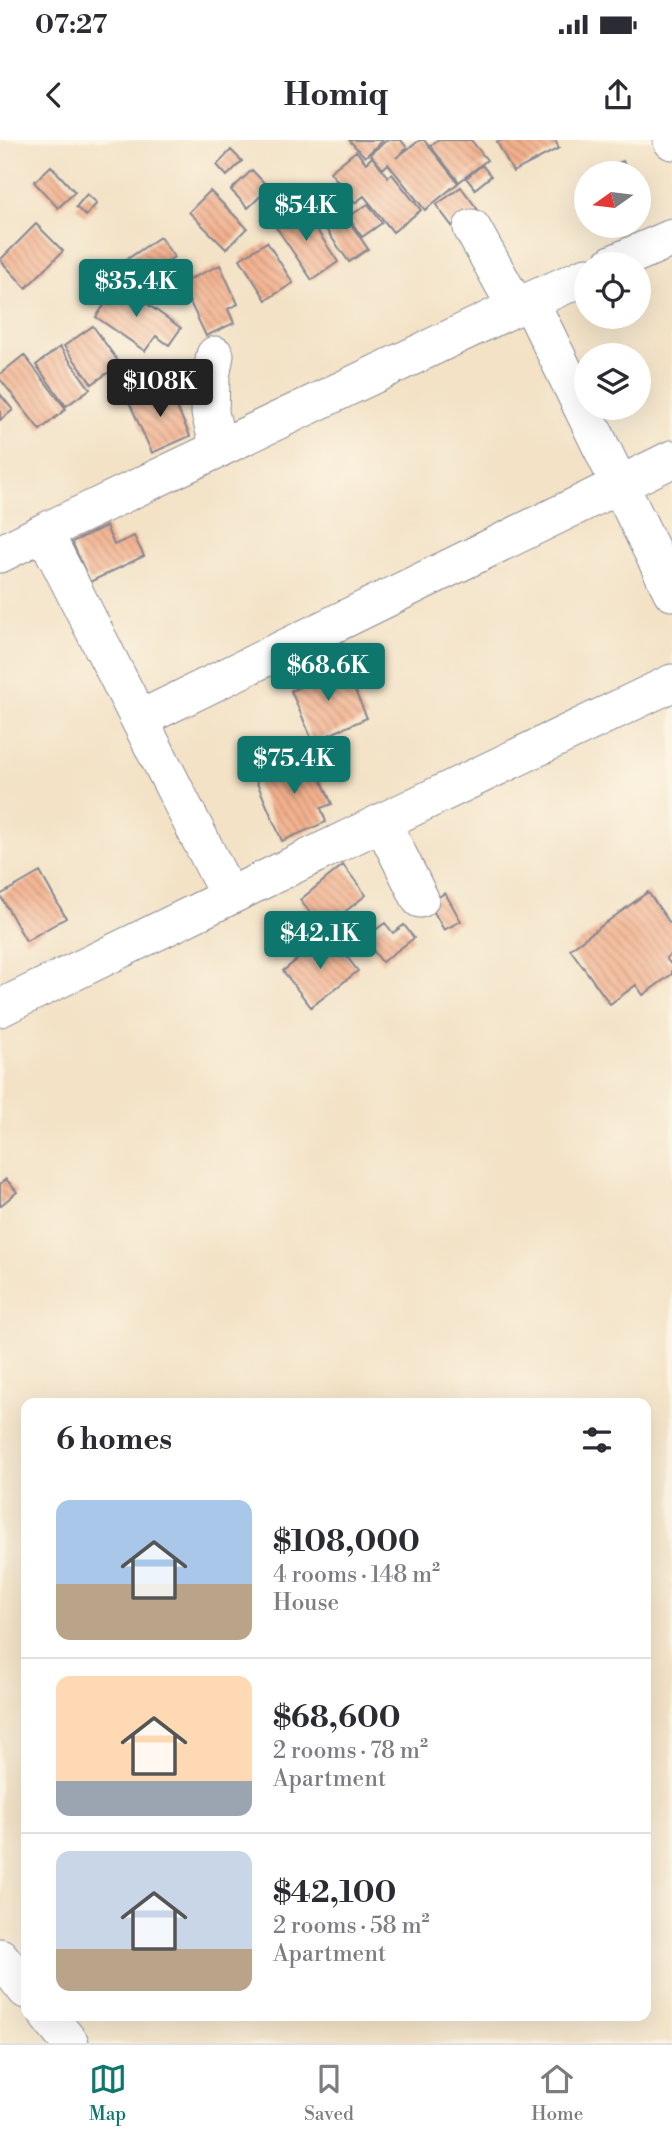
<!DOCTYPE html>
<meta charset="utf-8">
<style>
:root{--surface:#fff;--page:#f2f2f3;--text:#2b2b33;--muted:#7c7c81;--line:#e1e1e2;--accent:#0f766e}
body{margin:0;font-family:"Libre Bodoni",serif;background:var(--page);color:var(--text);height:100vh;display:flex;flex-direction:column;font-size:26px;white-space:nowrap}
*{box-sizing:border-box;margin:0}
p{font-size:23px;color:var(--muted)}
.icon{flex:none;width:38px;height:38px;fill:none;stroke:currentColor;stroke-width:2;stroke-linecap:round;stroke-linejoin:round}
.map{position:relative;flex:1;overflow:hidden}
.panel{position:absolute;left:21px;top:1258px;width:630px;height:623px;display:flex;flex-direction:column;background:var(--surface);border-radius:14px;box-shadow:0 7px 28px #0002}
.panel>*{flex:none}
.needle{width:46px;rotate:256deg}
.buttons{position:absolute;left:574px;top:21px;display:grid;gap:14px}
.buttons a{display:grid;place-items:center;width:77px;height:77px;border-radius:50%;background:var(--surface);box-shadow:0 7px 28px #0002;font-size:35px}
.price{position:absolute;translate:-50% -60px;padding:0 16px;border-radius:7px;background:var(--accent);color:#fff;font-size:23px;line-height:46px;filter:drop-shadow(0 2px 4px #0008)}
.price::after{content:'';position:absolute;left:50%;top:42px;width:21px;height:16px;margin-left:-10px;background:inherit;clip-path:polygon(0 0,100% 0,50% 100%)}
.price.current{background:#222;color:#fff}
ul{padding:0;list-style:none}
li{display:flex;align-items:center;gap:21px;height:175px;padding:0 35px}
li+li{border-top:2px solid var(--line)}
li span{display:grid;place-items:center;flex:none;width:196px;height:140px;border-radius:14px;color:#555}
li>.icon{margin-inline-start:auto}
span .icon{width:84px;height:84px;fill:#fffc;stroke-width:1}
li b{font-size:30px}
h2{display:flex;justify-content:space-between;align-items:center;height:84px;padding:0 35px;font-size:30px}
.status{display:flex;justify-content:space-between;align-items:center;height:49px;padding:0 35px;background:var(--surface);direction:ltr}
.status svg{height:19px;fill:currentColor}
header{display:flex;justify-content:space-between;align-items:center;height:91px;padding:0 35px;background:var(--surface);font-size:32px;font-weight:700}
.menu{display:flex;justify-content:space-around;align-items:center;height:98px;border-top:2px solid var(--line);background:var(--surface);font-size:19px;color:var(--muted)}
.menu a{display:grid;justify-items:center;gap:4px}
.menu .current{color:var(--accent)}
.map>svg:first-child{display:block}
.building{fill:url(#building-back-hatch)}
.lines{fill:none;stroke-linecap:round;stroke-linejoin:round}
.minor-casing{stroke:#878892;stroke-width:39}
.minor{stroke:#fff;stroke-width:37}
</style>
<div class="status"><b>07:27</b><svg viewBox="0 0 49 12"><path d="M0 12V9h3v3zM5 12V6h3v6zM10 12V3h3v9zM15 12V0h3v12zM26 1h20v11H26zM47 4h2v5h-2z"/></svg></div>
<header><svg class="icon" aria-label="back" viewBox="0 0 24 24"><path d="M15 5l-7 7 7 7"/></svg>Homiq<svg class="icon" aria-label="share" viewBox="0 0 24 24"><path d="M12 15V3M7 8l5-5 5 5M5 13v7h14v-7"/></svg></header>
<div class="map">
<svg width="672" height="1903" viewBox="0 0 672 1903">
<defs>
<pattern id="building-back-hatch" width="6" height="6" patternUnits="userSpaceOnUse" patternTransform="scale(1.75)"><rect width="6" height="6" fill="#f3b08d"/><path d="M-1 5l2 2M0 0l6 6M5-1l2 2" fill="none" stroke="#c49076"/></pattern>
</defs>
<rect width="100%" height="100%" fill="#fcf5e5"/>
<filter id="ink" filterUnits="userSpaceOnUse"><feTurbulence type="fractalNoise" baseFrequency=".0143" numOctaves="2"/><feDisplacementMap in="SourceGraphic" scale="14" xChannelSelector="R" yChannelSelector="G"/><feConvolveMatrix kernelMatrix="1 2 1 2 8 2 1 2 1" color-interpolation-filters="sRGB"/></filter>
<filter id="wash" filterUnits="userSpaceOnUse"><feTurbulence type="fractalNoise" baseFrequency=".00686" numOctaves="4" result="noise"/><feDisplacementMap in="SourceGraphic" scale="28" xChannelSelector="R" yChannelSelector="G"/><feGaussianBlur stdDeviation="1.57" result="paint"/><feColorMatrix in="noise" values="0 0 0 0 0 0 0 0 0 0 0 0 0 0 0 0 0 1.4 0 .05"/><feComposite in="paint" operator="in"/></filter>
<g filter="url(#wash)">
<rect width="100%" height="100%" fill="#f3e2c6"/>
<g id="blocks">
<path class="building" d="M349 0H383L365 17Z
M387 0H401L407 8 396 18 420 0H424L458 43 425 70 388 24 383 29 370 14Z
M438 0H471L487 20 459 42 430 6Z
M502 0H555L559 8 513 32 497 2Z
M231 10 242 21 227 36 217 25Z
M356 11 366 23 372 17 388 37 392 34 421 70 393 92 364 56 355 63 330 32Z
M623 21 628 33H591Z
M482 25 491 36 475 49 466 38Z
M51 26 75 52 58 68 34 42Z
M252 30 269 48 248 68 231 50Z
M336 42 350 61 320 83 306 65Z
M461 47 478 70 459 84 457 82 452 86 436 65Z
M210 51 247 88 226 109 189 72Z
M87 54 97 63 86 76 76 67Z
M368 64 382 83 362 97 348 77Z
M301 66 338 122 312 140 274 84Z
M341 70 368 109 349 122 322 84Z
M36 84 63 111 26 148 0 120Z
M160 97 174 117 162 125 176 144 155 159 153 156 146 162 120 124Z
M267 102 293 143 266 160 240 119Z
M220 125 238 164 228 169 234 183 206 196 181 143Z
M119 144 181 188 169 205 156 196 145 211 96 177Z
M93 186 120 224 92 244 64 206Z
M60 207 90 249 66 266 36 225Z
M24 215 66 269 40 290 0 239V234Z
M167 245 190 296 152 313 129 262Z
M0 254 13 270 0 280Z
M106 386 114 405 134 396 144 416 90 442 72 402Z
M330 526 334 534 345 528 367 578 313 602 291 551 310 542 307 536Z
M309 612 332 664 321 668 326 682 282 701 254 636Z
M343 725 366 755 323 789 300 760Z
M40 732 66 778 26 801 0 755Z
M648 752 672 786V813L666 818 672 826V834L643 855 636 845 610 864 570 809Z
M445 753 461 781 444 790 429 763Z
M385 783 393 793 404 785 414 798 382 822 364 798Z
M329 794 358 831 311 867 283 831Z
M6 1039 17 1052 0 1066V1044Z"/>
</g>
</g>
<g filter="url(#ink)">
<use href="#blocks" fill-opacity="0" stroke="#878892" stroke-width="2"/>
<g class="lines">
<g class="minor-casing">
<path id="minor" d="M672 0V1
M472 88 516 167
M612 124 672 98
M530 161 672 452
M215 215 211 237 210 273 219 309
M0 414 44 392
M140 579 672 319
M382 682 420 759
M229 756 44 392 516 167 586 136
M0 868 382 682 672 543
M0 1817 26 1850
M48 1876 70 1903"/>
</g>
<use href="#minor" class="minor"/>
</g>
</g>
</svg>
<div class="buttons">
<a><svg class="needle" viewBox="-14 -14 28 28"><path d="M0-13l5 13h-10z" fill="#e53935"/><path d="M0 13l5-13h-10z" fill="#7c7c81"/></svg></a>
<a><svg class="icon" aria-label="locate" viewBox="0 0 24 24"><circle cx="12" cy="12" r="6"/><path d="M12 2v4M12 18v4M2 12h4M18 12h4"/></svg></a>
<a><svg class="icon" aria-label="layers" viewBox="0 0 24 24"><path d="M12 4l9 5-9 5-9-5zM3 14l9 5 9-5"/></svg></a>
</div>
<b class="price" style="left:306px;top:103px">$54K</b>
<b class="price" style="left:136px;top:179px">$35.4K</b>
<b class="price current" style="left:160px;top:279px">$108K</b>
<b class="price" style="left:328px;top:563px">$68.6K</b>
<b class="price" style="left:294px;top:656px">$75.4K</b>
<b class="price" style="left:320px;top:831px">$42.1K</b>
<section class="panel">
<h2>6 homes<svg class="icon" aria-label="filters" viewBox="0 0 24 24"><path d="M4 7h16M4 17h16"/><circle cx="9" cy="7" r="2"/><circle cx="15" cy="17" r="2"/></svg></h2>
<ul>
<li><span style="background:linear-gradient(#a9c7e8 60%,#b9a48a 0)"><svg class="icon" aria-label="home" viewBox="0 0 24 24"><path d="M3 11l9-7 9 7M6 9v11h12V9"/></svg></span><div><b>$108,000</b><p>4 rooms · 148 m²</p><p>House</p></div></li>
<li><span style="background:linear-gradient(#ffd9b3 75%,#9aa5b1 0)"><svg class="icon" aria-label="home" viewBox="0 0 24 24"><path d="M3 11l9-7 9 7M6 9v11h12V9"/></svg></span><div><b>$68,600</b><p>2 rooms · 78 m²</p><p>Apartment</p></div></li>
<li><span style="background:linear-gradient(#c9d6e8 70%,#b9a48a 0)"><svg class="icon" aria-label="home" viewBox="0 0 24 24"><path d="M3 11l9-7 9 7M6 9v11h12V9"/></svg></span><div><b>$42,100</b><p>2 rooms · 58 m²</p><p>Apartment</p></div></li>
</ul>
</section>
</div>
<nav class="menu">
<a class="current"><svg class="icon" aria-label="map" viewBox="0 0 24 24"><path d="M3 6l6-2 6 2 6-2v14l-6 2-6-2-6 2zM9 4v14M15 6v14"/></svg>Map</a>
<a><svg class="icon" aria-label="saved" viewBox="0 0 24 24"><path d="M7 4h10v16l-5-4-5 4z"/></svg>Saved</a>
<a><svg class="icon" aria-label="home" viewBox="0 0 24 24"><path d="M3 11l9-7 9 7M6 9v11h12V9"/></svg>Home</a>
</nav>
